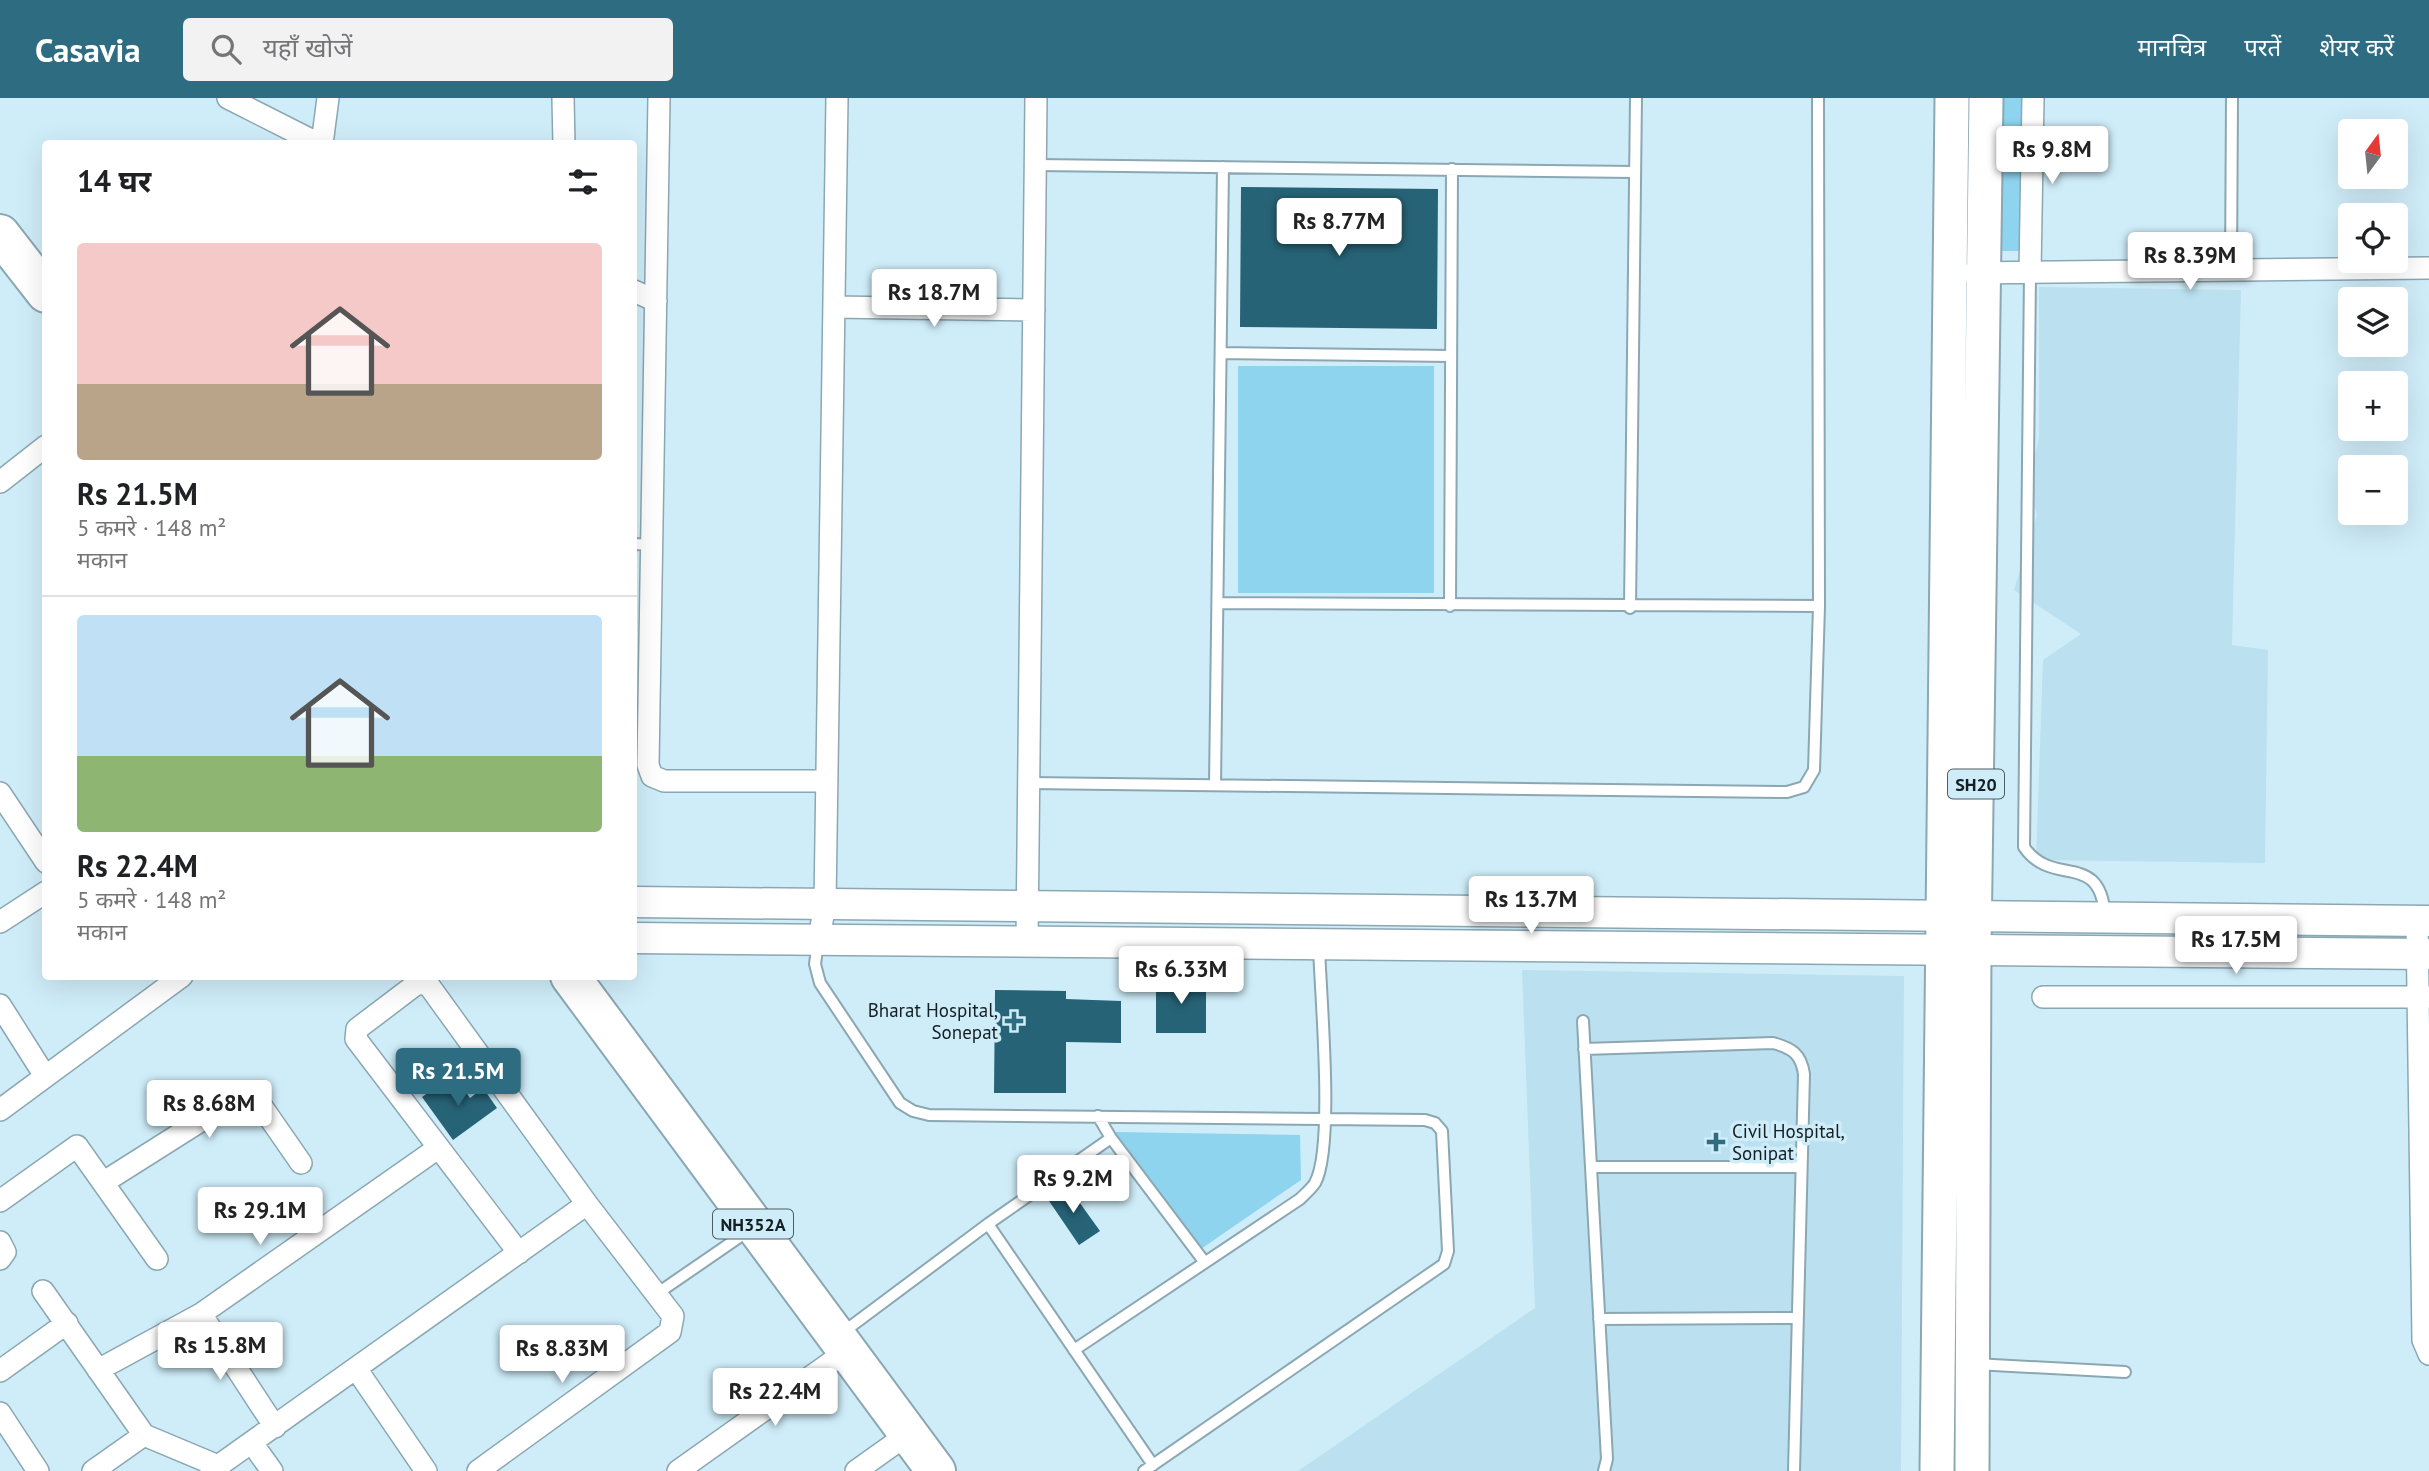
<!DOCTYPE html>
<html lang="hi">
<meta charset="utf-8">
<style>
:root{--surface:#fff;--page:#f2f2f2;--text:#202124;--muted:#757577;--line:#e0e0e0;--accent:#2d6c81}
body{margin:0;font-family:"PT Sans","Noto Sans Devanagari",sans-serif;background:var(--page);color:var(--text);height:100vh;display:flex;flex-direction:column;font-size:26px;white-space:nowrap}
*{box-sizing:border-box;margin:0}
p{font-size:23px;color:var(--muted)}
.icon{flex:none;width:38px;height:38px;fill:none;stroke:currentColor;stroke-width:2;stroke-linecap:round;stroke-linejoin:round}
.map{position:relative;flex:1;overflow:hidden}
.panel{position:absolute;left:42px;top:42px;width:595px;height:840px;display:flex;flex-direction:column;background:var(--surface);border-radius:7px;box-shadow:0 7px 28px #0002}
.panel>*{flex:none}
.needle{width:46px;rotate:15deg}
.fabs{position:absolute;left:2338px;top:21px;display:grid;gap:14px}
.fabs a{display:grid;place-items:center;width:70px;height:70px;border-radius:7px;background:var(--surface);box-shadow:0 7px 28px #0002;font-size:35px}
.price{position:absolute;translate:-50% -60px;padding:0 16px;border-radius:7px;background:#fff;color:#222;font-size:23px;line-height:46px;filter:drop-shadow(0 2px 4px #0008)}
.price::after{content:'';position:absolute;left:50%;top:42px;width:21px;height:16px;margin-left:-10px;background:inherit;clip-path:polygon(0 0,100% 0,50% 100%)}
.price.current{background:var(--accent);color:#fff}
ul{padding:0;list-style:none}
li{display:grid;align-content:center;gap:14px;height:371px;padding:0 35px}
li+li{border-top:2px solid var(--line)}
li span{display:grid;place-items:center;height:217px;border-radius:7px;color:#555}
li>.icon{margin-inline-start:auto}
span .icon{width:126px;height:126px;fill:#fffc;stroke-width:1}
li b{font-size:30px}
h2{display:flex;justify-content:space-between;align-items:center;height:84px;padding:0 35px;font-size:30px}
header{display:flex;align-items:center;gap:42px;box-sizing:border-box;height:98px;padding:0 35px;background:var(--accent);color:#fff}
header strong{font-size:33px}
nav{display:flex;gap:38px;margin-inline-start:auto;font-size:24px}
.search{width:490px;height:63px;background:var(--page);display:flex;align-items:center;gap:18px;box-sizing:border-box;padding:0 24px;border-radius:7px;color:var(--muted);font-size:26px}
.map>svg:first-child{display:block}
.built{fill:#bbe0ef}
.green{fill:#8ed4ef}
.building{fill:#276377}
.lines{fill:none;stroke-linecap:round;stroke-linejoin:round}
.lane-casing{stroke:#8ba7b2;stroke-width:14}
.street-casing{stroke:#8ba7b2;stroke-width:24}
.secondary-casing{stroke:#8ba7b2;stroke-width:33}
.primary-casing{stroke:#8ba7b2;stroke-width:37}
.highway-casing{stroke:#8ba7b2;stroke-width:42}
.lane{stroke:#fff;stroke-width:10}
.street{stroke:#fff;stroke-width:21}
.secondary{stroke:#fff;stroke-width:30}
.primary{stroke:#fff;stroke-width:33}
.highway{stroke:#fff;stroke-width:38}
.poi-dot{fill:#2d6c81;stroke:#cfedf9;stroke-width:2.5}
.labels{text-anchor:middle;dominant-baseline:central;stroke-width:7;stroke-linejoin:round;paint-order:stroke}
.shield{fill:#cfedf9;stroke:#4c5d63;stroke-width:2}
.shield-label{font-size:18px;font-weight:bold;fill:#141f23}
.poi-label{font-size:19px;fill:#141f23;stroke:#cfedf9;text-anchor:end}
</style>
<header>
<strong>Casavia</strong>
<div class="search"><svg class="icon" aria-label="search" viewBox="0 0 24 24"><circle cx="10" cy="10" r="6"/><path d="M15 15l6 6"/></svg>यहाँ खोजें</div>
<nav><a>मानचित्र</a><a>परतें</a><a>शेयर करें</a></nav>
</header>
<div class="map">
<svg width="2429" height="1373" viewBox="0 0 2429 1373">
<rect width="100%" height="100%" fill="#cfedf9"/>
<path class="built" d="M2039 189 2241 192 2232 547 2268 552 2265 765 2036 762 2043 562 2081 536 2014 492 2037 417 2028 386 2039 339Z
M1522 872 1904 878 1901 1373H1298L1535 1210Z"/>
<path class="green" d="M1996 0H2022L2020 153H1994Z
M1238 268H1434V495H1238Z
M1116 1034 1300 1037 1301 1082 1198 1153 1110 1050Z"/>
<path class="building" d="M1241 89 1438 91 1437 231 1240 229Z
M1156 880 1206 881V935H1156Z
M995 892 1066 893V901L1121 903V945L1066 944V995H994Z
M446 982 456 995 463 990 470 1000 483 990 497 1010 453 1042 422 999Z
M1067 1087 1100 1133 1079 1147 1047 1100Z"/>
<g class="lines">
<g class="lane-casing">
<path id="lane" d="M1036 67 1635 74
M2231 172 2232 0
M2030 175 2024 749C2053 791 2100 751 2105 818
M1221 255 1451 258
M634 446 653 447
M1218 505 1819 508
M1450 508 1452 71
M1630 510 1636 0
M1029 685 1787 694 1804 689 1814 672 1819 508 1818 0
M1215 687 1223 69
M818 844 815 866 820 885 900 1005 913 1013 929 1017 1425 1022 1435 1025 1442 1033 1448 1153 1444 1166 1144 1373
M1583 923 1607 1361 1604 1373
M1584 951 1773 945C1792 950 1801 956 1804 976L1794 1373
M1111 1040 1203 1162
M1591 1069H1801
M988 1126 1153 1367
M655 1197 751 1131
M1599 1221 1796 1220
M842 1235 988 1126 1111 1040 1098 1018
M1074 1252 1300 1101C1305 1096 1312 1090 1315 1085 1335 1049 1320 894 1319 847
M1975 1266 2125 1274"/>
</g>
<g class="street-casing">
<path id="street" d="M228 0 319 46
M563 0 564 46
M659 0 648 667 652 678 664 683H827
M322 46 328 0
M1973 175 2429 170
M2030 175 2033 0
M634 193 656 203
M834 209 1034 212
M0 384 46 348
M0 695 46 764
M2417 823 2423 1242 2429 1256
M0 824 46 794
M819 841 825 806 837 0
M1027 843 1036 0
M2043 899H2429
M0 907 45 978
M0 1012 182 878
M104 1084 240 998H249L258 1003 301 1065
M0 1103 77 1048 157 1161
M0 1144 5 1154 0 1161
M43 1193 144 1337 218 1368
M201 1216 275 1329
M98 1272 201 1216 438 1050
M357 1272 426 1373
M0 1273 67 1225
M0 1315 38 1373
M252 1345 272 1373
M93 1373 144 1337
M211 1373 587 1106
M478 1373 670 1234 673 1218 587 1106 430 889 423 885 415 887 357 931 356 941 519 1155
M678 1373 847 1253
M856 1373 908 1336"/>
</g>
<g class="secondary-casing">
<path id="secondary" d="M634 804 2429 823
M634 840 2429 856"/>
</g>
<g class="primary-casing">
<path id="primary" d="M1937 1373 1952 0
M1972 1373 1974 849 1986 0"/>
</g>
<g class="highway-casing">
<path id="highway" d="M0 136 46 195
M570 878 936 1373"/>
</g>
<use href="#lane" class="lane"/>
<use href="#street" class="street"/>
<use href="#secondary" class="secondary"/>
<use href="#primary" class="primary"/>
<use href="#highway" class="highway"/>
</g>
<g class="poi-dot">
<path d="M1010.5 912.5h7v7h7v7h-7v7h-7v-7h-7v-7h7z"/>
<path d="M1712.5 1033.5h7v7h7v7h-7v7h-7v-7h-7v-7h7z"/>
</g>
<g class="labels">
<g class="shield">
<rect x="1948" y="671.5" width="56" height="29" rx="5"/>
<rect x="713" y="1111.5" width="80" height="29" rx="5"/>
</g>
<g class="shield-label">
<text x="1976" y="686">SH20</text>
<text x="753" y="1126">NH352A</text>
</g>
<g class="poi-label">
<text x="998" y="912">Bharat Hospital,<tspan x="998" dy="22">Sonepat</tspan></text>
<text x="1732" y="1033" text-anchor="start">Civil Hospital,<tspan x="1732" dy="22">Sonipat</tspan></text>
</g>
</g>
</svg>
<div class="fabs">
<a><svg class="needle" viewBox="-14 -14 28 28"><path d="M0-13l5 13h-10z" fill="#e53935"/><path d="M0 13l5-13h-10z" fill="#757577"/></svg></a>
<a><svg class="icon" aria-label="locate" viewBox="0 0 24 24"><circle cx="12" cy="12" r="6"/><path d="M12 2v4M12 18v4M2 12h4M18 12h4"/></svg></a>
<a><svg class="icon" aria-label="layers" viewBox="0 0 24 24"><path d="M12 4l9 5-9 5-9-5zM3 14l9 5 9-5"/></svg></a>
<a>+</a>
<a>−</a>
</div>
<b class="price" style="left:2052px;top:88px">Rs 9.8M</b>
<b class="price" style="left:1339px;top:160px">Rs 8.77M</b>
<b class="price" style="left:2190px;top:194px">Rs 8.39M</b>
<b class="price" style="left:934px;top:231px">Rs 18.7M</b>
<b class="price" style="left:1531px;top:838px">Rs 13.7M</b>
<b class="price" style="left:2236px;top:878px">Rs 17.5M</b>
<b class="price" style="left:1181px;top:908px">Rs 6.33M</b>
<b class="price current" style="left:458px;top:1010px">Rs 21.5M</b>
<b class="price" style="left:209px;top:1042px">Rs 8.68M</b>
<b class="price" style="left:1073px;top:1117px">Rs 9.2M</b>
<b class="price" style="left:260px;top:1149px">Rs 29.1M</b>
<b class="price" style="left:220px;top:1284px">Rs 15.8M</b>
<b class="price" style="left:562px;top:1287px">Rs 8.83M</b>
<b class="price" style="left:775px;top:1330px">Rs 22.4M</b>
<section class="panel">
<h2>14 घर<svg class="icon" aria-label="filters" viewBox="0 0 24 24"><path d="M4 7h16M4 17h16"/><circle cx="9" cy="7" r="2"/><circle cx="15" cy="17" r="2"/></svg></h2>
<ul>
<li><span style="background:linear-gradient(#f6c9c9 65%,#b9a48a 0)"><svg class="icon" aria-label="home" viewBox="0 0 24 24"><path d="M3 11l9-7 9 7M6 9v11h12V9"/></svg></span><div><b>Rs 21.5M</b><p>5 कमरे · 148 m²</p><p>मकान</p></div></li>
<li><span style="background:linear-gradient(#bfe0f5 65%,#8fb573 0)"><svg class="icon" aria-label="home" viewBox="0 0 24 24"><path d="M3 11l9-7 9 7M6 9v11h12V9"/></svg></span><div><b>Rs 22.4M</b><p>5 कमरे · 148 m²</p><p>मकान</p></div></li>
</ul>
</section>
</div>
